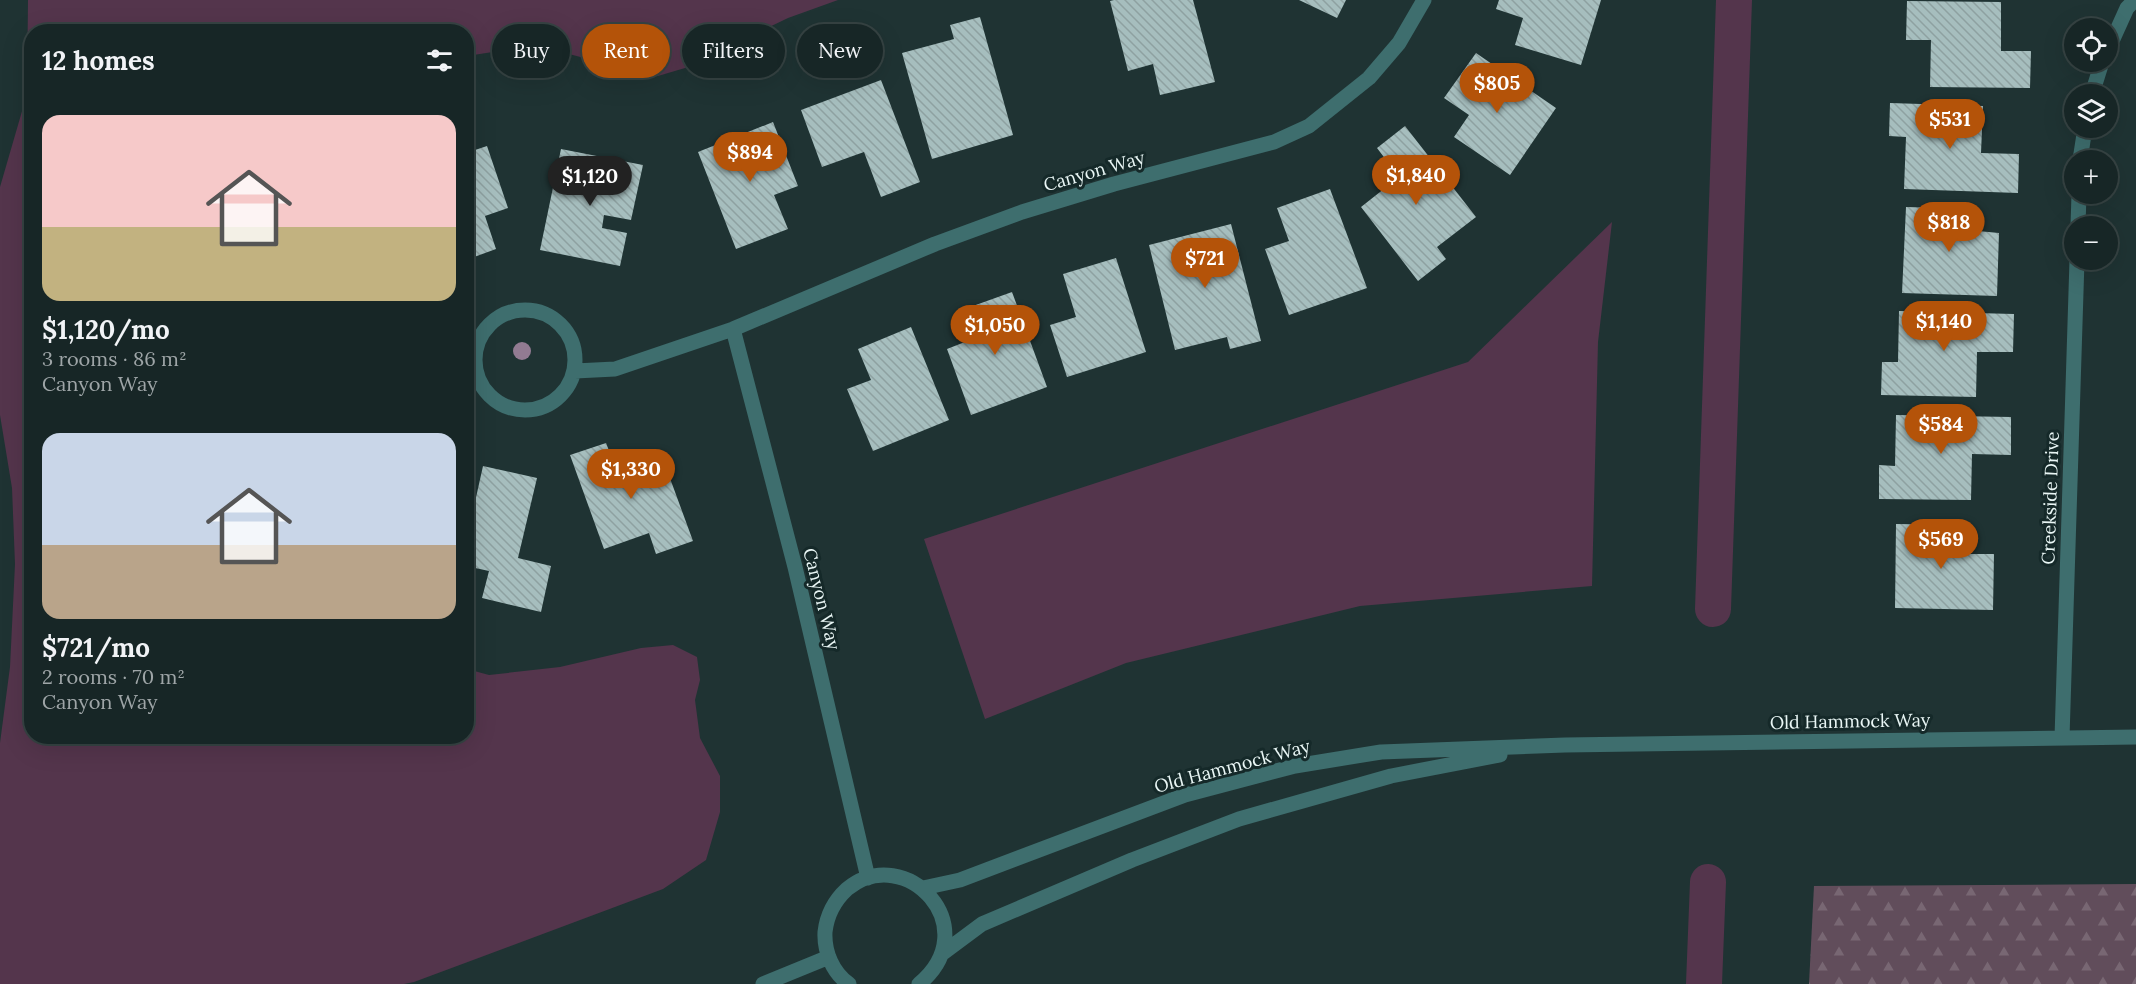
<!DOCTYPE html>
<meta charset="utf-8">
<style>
:root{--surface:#172626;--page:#243232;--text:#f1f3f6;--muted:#9ea5a7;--line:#364343;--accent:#b45309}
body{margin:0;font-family:Lora,serif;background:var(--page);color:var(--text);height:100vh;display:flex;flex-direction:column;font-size:22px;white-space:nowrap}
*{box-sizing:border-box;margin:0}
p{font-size:20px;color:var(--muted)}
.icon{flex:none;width:33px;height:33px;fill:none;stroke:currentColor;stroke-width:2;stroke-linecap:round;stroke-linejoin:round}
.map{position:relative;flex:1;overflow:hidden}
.side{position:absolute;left:24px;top:24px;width:450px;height:720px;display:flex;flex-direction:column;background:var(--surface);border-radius:24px;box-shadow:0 6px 24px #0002,0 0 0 2px var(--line)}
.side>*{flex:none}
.hud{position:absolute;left:492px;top:24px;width:570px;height:54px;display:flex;gap:12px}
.tools{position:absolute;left:2064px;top:18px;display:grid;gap:12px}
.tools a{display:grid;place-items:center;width:54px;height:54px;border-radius:50%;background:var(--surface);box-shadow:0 6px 24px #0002,0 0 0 2px var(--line);font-size:30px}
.price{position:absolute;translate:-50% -51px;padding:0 14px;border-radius:21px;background:var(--accent);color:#fff;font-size:20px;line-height:39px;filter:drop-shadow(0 2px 3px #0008)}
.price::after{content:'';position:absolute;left:50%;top:36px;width:18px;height:14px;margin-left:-9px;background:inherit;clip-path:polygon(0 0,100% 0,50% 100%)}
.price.on{background:#222;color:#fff}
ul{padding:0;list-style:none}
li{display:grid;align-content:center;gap:12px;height:318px;padding:0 18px}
li span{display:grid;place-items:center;height:186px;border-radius:18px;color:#555}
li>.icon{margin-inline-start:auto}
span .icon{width:108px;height:108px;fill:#fffc;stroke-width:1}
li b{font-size:26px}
h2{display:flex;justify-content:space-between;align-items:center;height:72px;padding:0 18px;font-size:26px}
.tag{padding:0 21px;border-radius:27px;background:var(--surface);box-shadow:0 6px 24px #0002,0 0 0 2px var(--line);font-size:21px;line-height:54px}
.tag.on{background:var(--accent);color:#fff}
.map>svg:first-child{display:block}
.forest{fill:url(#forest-firs)}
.water{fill:#54354c}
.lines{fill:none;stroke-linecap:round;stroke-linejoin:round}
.canal{stroke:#54354c;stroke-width:36}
.building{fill:url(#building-back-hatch)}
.minor{stroke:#3e6e6e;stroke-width:15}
.tree{fill:#927b92}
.labels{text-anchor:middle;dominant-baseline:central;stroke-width:6;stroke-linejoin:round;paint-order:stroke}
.street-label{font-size:18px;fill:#e9f6f5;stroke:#152929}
</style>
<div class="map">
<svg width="2136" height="984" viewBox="0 0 2136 984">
<defs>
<pattern id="forest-firs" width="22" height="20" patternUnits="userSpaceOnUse" patternTransform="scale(1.5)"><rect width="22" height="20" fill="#614d5b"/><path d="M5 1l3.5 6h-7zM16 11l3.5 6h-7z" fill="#786773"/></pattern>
<pattern id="building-back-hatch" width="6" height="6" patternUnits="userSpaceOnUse" patternTransform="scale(1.5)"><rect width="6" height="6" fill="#a6bebe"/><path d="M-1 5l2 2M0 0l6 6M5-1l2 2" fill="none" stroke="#8ea1a1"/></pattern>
</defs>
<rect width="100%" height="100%" fill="#1f3333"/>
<path class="forest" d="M2136 884V984H1809L1814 886Z"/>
<path class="water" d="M28 0H838L788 18 685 68 658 76 636 75 607 64 569 54 499 51 467 56 466 32H32V736H466L467 669 489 675 560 667 641 648 673 645 697 657 700 680 695 700 700 738 720 776V812L706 860 663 889 414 982 404 984H0V743L10 667 15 564 12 488 0 415V187L27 94Z
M1612 222 1598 342 1592 586 1360 606 1126 663 985 719 924 539 1468 362Z"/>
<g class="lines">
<path class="canal" d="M1713 609 1734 0
M1704 984 1708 882"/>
</g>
<path class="building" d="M1114 0H1193L1215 82 1160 95 1153 64 1128 71 1110 1Z
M1299 0H1346L1337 18Z
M1499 0H1601L1581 65 1515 45 1523 18 1496 9Z
M1907 1 2001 2V51H2031L2030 88 1930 87 1931 40H1906Z
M980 17 1013 135 932 159 902 53 954 39 950 25Z
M1476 53 1556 108 1510 175 1454 137 1469 115 1444 98Z
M881 80 920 182 881 197 864 152 822 167 801 110Z
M1890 103 1983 106 1981 153 2019 154 2018 193 1904 189 1906 137 1889 136Z
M773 122 798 186 774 195 788 229 736 249 698 152Z
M1405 126 1476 217 1437 247 1446 259 1418 281 1361 207 1399 177 1377 148Z
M487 146 508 208 485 216 496 249 466 260V153Z
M561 149 643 165 631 220 604 215 602 228 627 233 620 266 540 250Z
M1330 189 1367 288 1289 315 1265 249 1289 241 1277 208Z
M1906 207 1978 209V231L1999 233 1997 296 1902 293Z
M1231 224 1261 341 1230 349 1227 337 1175 350 1149 245Z
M1116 258 1146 352 1067 377 1050 325 1076 317 1063 274Z
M1012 292 1047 387 971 415 947 349 970 340 959 311Z
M1899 311 2014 314 2013 352H1977L1976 397 1881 395 1882 362H1898Z
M911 327 949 420 873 451 847 389 871 380 858 349Z
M1896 415 2011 417V455L1972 454 1971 500 1879 499V465L1895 466Z
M606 443 618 473 635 467 633 460 660 451 693 541 656 554 649 533 604 549 570 455Z
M483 466 537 478 518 558 551 566 541 612 482 598 489 571 466 566V509L473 511Z
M1896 524 1964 525 1963 554H1994L1993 610 1895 608Z"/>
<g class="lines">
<path class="minor" d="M2108 50 2127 8 2135 0
M2092 94 2102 62
M2080 160 2085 128
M2078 226 2079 194
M475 360a50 50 0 1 1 100 0a50 50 0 1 1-100 0Z
M733 329 795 567 868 878
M575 371 615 369 733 329 935 244 1022 212 1114 184 1274 142 1309 126 1369 78 1399 43 1424 0
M2062 738 2077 260
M923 888 960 880 1185 795 1295 766 1381 752 1565 745 2136 737
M943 953 982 924 1132 860 1239 819 1391 776 1500 755
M763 984 829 957
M849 984C833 973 824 952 825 932 827 914 834 901 847 889 906 841 987 928 919 984"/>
</g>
<circle class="tree" cx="522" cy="351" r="9"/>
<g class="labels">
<g class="street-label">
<text transform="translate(1094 171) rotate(-16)">Canyon Way</text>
<text transform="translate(2050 498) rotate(-88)">Creekside Drive</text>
<text transform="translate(822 599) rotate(76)">Canyon Way</text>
<text transform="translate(1850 721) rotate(-1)">Old Hammock Way</text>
<text transform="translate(1232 766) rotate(-15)">Old Hammock Way</text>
</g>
</g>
</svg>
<div class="tools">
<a><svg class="icon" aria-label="locate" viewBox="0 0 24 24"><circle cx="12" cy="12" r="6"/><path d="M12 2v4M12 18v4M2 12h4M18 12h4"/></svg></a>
<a><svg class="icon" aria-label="layers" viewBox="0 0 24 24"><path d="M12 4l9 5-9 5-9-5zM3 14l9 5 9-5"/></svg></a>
<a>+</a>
<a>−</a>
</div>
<b class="price" style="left:1497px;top:114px">$805</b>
<b class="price" style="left:1950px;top:150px">$531</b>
<b class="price" style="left:750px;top:183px">$894</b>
<b class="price" style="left:1416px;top:206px">$1,840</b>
<b class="price on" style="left:590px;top:207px">$1,120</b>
<b class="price" style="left:1949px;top:253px">$818</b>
<b class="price" style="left:1205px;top:289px">$721</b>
<b class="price" style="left:1944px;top:352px">$1,140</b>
<b class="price" style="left:995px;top:356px">$1,050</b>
<b class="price" style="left:1941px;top:455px">$584</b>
<b class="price" style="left:631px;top:500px">$1,330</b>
<b class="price" style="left:1941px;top:570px">$569</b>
<div class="hud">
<a class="tag">Buy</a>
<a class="tag on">Rent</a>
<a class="tag">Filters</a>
<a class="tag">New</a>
</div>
<section class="side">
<h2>12 homes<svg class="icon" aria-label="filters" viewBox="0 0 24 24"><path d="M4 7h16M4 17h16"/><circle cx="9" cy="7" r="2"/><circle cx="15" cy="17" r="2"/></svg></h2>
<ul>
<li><span style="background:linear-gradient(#f6c9c9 60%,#c2b280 0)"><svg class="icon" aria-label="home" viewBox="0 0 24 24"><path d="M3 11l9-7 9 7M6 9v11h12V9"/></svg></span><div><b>$1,120/mo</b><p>3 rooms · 86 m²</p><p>Canyon Way</p></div></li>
<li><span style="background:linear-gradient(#c9d6e8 60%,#b9a48a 0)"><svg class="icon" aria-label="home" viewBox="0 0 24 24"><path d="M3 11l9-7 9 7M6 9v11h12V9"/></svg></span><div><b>$721/mo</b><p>2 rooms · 70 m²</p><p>Canyon Way</p></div></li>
</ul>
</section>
</div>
